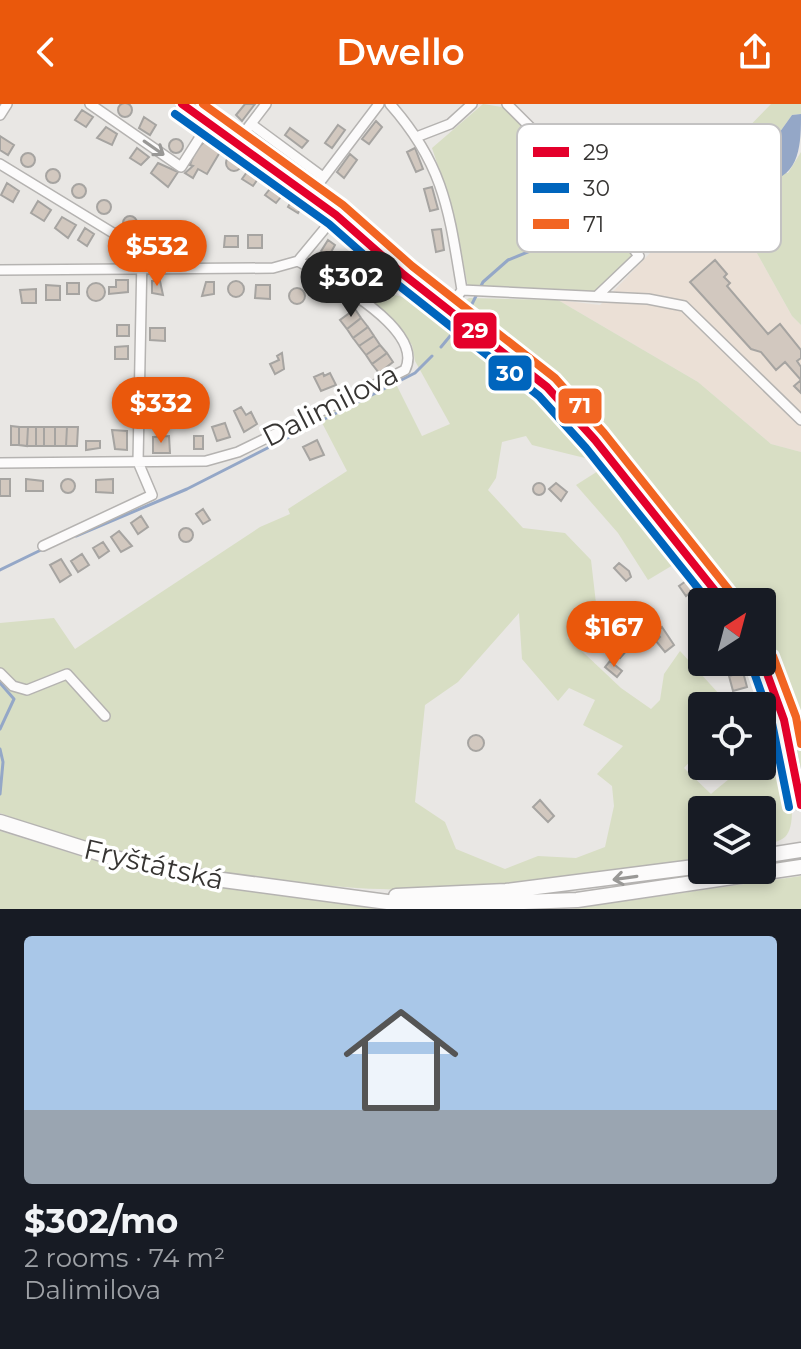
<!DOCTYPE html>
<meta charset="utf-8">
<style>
:root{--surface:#171b24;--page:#242831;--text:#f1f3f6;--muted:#9ea1a6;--accent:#ea580c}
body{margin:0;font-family:Montserrat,sans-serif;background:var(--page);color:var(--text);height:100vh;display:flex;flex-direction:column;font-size:30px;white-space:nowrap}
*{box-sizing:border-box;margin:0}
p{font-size:26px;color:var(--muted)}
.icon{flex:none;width:44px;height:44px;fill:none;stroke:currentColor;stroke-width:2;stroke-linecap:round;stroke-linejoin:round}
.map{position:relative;height:805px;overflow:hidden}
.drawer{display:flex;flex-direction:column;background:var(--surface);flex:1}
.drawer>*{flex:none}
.needle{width:52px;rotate:36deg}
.buttons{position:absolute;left:688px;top:484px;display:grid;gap:16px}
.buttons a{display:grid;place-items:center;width:88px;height:88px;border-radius:8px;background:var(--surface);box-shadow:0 4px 12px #0003;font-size:40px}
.price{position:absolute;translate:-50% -68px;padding:0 18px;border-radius:28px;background:var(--accent);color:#fff;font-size:26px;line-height:52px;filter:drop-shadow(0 2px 4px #0008)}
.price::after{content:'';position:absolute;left:50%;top:48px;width:24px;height:18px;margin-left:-12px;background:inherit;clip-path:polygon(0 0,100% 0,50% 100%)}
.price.selected{background:#222;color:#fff}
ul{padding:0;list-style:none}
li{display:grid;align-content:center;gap:16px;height:424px;padding:0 24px}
li span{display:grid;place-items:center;height:248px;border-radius:8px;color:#555}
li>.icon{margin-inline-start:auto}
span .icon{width:144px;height:144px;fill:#fffc;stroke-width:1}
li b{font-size:34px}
header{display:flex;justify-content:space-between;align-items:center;height:104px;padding:0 24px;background:var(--accent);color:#fff;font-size:36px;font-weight:600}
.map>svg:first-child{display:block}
.medical{fill:#ebe0d6}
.green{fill:#d8dec4;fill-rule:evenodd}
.water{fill:#94a7c7}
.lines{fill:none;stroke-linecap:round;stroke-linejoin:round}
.stream{stroke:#94a7c7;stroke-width:3}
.building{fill:#d2c8bf;stroke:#a6a4a1;stroke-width:2}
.minor-casing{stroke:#b5b3b1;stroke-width:12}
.tertiary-casing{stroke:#b5b3b1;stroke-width:14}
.primary-casing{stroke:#b5b3b1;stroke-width:17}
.minor{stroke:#fcfbfb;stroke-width:9}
.tertiary{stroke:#fcfbfb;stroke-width:11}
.primary{stroke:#fcfbfb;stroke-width:14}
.bus-1-casing{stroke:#fff;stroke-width:14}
.bus-2-casing{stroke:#fff;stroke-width:14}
.bus-3-casing{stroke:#fff;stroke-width:14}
.bus-1{stroke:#e4002b;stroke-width:8}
.bus-2{stroke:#0065bd;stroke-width:8}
.bus-3{stroke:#f26522;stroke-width:8}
.oneway{stroke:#999896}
.labels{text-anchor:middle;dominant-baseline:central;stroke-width:7;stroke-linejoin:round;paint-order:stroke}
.street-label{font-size:28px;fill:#363432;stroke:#fff}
.key{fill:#fff;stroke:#c3c2c2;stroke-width:2}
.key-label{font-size:22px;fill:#363432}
.line-badge{stroke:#fff;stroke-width:3}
.badge-label{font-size:22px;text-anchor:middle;font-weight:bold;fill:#fff}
</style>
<header><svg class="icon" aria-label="back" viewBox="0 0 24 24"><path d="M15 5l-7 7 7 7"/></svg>Dwello<svg class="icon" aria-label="share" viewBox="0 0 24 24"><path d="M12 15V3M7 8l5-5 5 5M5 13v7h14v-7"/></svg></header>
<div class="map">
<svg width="801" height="805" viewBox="0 0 801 805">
<rect width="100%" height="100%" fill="#e9e7e4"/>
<path class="medical" d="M739 117 792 212 801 221V348L771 340 698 278 558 196 600 201 651 148Z"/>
<path class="green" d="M483 0 508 4 574 73 633 151 595 188 468 183 453 107 432 44Z
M771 0H801V10L792 11 777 32 750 51 745 65 788 69 801 48V221L792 212 739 117 765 103 730 42Z
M386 189 420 197 493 247 552 298 599 350 589 355 532 341 526 332 502 338 496 374 488 386 523 424 565 429 591 456 597 508 567 533 621 584 651 605 660 596 664 570 680 547 730 602H702V644L684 664 711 690C727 677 741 662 762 662V656L769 652 776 635 781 634C785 655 801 718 785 733 779 738 769 740 762 743V706H702V753C596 772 464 791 357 784 236 776 114 752 0 709V519L54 514 75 545 260 423 290 410 288 405 347 367 319 313 394 276 422 332 450 320 415 257 412 241 392 215 370 196ZM519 509 522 555 558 597 569 584 595 596 583 621 623 642 597 670 612 682 614 702 605 743 576 754 538 752 505 765 456 745 445 718 415 698 425 601 458 578Z
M469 194 558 196 698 278 771 340 801 348V667L778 578 762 543V498H729L571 300 525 256 460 211 459 201Z
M606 362 683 455 648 476 618 429 576 381Z
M0 727 109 761 192 780 385 805H0Z
M801 772V805H569Z"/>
<path class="water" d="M801 10C801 37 801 74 766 77L757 76 745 65 750 51 777 32 792 11Z"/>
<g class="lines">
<path class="stream" d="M465 214 483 178 508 156 657 96 676 95 722 64 749 61
M441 243 460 220
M76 432 187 385 415 269 432 252
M0 466 43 445
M0 579 14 595 0 625
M0 645 3 658 0 690"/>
</g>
<path class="building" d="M118 6a7 7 0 1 1 14 0a7 7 0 1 1-14 0Z
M245 0H255L242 17 236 11Z
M82 6 93 13 86 23 75 16Z
M144 13 156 21 150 31 139 24Z
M376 17 382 23 369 40 362 35Z
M338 21 345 26 332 44 325 39Z
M106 23 117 30 112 41 97 34Z
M290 24 308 37 302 44 285 31Z
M0 32 14 41 8 51 0 46Z
M169 42a7 7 0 1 1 14 0a7 7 0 1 1-14 0Z
M204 38 220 48 207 70 198 65 193 74 185 69 193 62 190 61 195 47Z
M137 44 149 53 141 61 130 54Z
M415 44 423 65 416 68 407 48Z
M21 56a7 7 0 1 1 14 0a7 7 0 1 1-14 0Z
M350 50 357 56 344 74 337 68Z
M226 59a8 8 0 1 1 16 0a8 8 0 1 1-16 0Z
M158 59 178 68 168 83 151 69Z
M46 72a7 7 0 1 1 14 0a7 7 0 1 1-14 0Z
M249 65 260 72 253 82 242 75Z
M7 79 19 87 13 98 1 91Z
M72 87a7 7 0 1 1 14 0a7 7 0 1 1-14 0Z
M273 81 284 89 276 99 265 91Z
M432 83 438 105 430 107 424 85Z
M293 94 303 100 298 109 288 103Z
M97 103a7 7 0 1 1 14 0a7 7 0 1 1-14 0Z
M38 97 51 106 44 117 31 109Z
M123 119a7 7 0 1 1 14 0a7 7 0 1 1-14 0Z
M62 113 76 121 68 134 55 124Z
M85 124 94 130 87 142 78 136Z
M441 125 444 146 436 148 432 126Z
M186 136a8 8 0 1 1 16 0a8 8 0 1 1-16 0Z
M248 131H262V144H248Z
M225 132H238V143H224Z
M328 136 335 141 326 157 318 152Z
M339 153 380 179 375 186 335 161Z
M715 156 727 170 724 173 730 179 727 182 768 230 780 220 801 246V254L797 257 801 263V289L794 282 801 276 785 258 776 266 761 248 751 245 690 178Z
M116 176H128V188L109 190V183H116Z
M152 177H160L163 191 152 189Z
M228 185a8 8 0 1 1 16 0a8 8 0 1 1-16 0Z
M206 178H214V190L202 192Z
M67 179H79V190H67Z
M87 188a9 9 0 1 1 18 0a9 9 0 1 1-18 0Z
M46 181 60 182V196H46Z
M256 181H270V195L255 194Z
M289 192a8 8 0 1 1 16 0a8 8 0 1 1-16 0Z
M36 185V199H22L20 186Z
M355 205 361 214 347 225 340 216Z
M361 214 368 223 353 234 347 225Z
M117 221H129V232H117Z
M368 223 374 232 359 242 353 234Z
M150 224H165V237L150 236Z
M374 232 380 241 366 251 359 242Z
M380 241 387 249 372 260 366 251Z
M128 242V255H115V243Z
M282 249 284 265 275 270 270 260 279 256 277 252Z
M387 249 393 258 379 269 372 260Z
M323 269 324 272 330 269 336 281 321 287 314 273Z
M160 280 175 281 174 293 160 292Z
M241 303 246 311 251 308 257 320 244 328 234 307Z
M154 308H167V323H153Z
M225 319 230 333 217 337 212 323Z
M11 322 19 323V341H11Z
M19 323H28L27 342 19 341Z
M28 323H36V342H27Z
M36 323H44V342H36Z
M44 323H55V342H44Z
M55 323H67L66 342H55Z
M67 323H78L77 342H66Z
M112 326 127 327V346L115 345Z
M169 332 170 349H153V333Z
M194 332H203V345H194Z
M317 336 324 351 310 356 303 343Z
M86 337H100V344L86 346Z
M61 382a7 7 0 1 1 14 0a7 7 0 1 1-14 0Z
M0 375H10V392H0Z
M26 375 43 377V387H26Z
M113 375V389L96 388V376Z
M533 385a6 6 0 1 1 12 0a6 6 0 1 1-12 0Z
M556 379 567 388 561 397 549 385Z
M203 405 210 416 203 420 196 410Z
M141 412 148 423 138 430 131 419Z
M179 431a7 7 0 1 1 14 0a7 7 0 1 1-14 0Z
M119 427 132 442 121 448 111 433Z
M103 438 109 447 99 454 93 444Z
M82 450 89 461 78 468 71 457Z
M61 455 71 471 60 478 50 461Z
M619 459 629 467 631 473 626 477 614 464Z
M689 475 695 485 686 492 679 482Z
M662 523 674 541 665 548 656 537 660 533 656 528Z
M616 534 628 545 620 554 608 542Z
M610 557 622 567 617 573 605 563Z
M743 568 747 583 733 587 729 572Z
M468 639a8 8 0 1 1 16 0a8 8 0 1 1-16 0Z
M702 659V662L718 663 709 673 700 665Z
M540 696 554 712 548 718 533 703Z"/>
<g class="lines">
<g class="minor-casing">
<path id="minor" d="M90 0 181 63 209 19
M390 0C445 62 449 108 462 186L448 206
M507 0 577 70 639 152 597 192
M0 11 7 0
M251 20 323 73
M419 32 450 20 472 0
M237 38 266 0
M0 60 136 143 142 152 138 358 152 391 43 442
M310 91 379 0
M0 166 273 164 298 157 336 111
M462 186 648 195 684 202 801 316
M0 359 206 357 238 348 405 266C426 225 327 173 298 157
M0 569 13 582 27 586 67 570 105 612"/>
</g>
<g class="tertiary-casing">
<path id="tertiary" d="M182 0 336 111 404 171 547 283 595 336 724 498
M762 556 784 616 801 701"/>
</g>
<g class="primary-casing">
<path id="primary" d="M0 718 111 753 193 772 417 802 577 796 801 763
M762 752 801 746
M396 792 506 787 702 762"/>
</g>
<use href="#minor" class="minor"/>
<use href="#tertiary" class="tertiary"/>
<use href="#primary" class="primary"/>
<g class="bus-1-casing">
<path id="bus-1" d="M182 0 336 111 404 171 547 283 595 336 724 498
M762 556 784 616 801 701"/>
</g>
<g class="bus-2-casing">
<path id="bus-2" d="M175 10 329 120 397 180 539 292 586 344 709 498
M751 560 772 619 789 703"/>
</g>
<g class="bus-3-casing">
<path id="bus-3" d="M203 0 343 101 412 162 555 274 604 329 733 491
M773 552 796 613 801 640"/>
</g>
<use href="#bus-1" class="bus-1"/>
<use href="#bus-2" class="bus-2"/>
<use href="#bus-3" class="bus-3"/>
</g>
<defs><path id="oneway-shaft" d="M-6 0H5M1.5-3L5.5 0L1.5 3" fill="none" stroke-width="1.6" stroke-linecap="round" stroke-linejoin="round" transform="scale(2)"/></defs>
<g class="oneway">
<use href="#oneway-shaft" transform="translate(154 44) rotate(35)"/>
<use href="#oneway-shaft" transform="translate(625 774) rotate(172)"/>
</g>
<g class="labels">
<g class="street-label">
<text transform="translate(330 301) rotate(-27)">Dalimilova</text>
<text transform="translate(154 760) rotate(13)">Fryštátská</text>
</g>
</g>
<rect x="517" y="20" width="264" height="128" rx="12" class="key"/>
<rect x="533" y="43" width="36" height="10" fill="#e4002b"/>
<rect x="533" y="79" width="36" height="10" fill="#0065bd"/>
<rect x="533" y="115" width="36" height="10" fill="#f26522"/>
<g class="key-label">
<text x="583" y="56">29</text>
<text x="583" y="92">30</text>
<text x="583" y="128">71</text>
</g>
<g class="line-badge">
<rect x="452" y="207" width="46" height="39" rx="8" fill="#e4002b"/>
<rect x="487" y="250" width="46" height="38" rx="8" fill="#0065bd"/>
<rect x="557" y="283" width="46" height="38" rx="8" fill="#f26522"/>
</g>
<g class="badge-label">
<text x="475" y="234">29</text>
<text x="510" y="277">30</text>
<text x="580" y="309">71</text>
</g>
</svg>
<div class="buttons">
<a><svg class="needle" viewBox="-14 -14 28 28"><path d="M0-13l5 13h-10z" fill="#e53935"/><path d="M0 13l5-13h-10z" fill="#9ea1a6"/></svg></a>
<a><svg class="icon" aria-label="locate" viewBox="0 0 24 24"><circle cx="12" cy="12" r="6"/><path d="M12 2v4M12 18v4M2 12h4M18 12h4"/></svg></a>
<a><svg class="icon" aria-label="layers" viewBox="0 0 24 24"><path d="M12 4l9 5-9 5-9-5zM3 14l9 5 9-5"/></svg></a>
</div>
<b class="price" style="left:157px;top:184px">$532</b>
<b class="price selected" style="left:351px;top:215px">$302</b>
<b class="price" style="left:161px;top:341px">$332</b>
<b class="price" style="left:614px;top:565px">$167</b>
</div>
<section class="drawer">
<ul>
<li><span style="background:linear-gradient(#a9c7e8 70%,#9aa5b1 0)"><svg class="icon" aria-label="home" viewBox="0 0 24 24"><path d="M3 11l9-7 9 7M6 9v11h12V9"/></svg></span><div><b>$302/mo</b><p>2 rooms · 74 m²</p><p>Dalimilova</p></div></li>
</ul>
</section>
